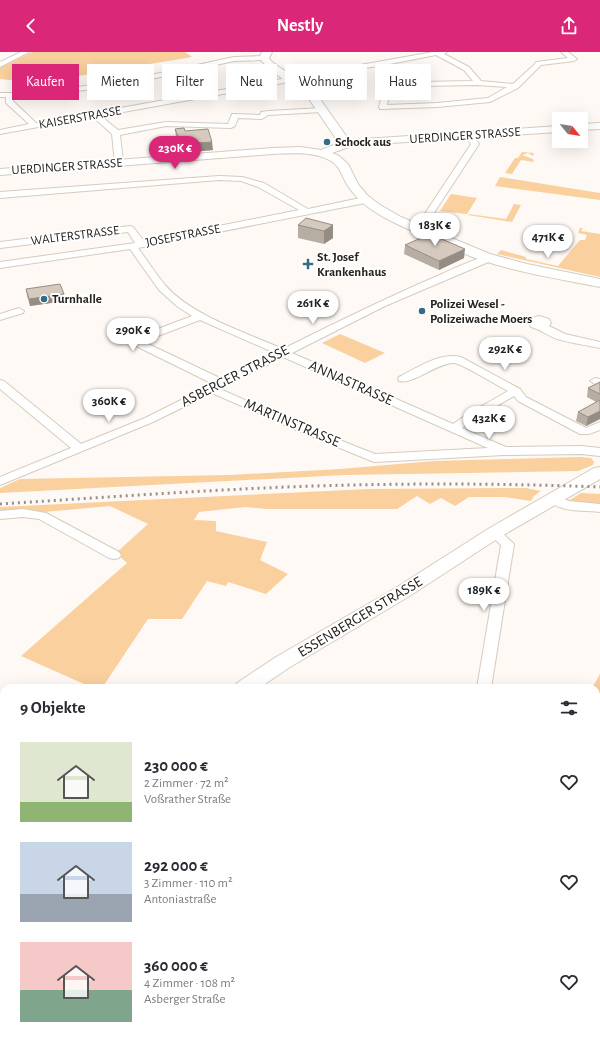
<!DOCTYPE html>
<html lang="de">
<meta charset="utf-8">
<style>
:root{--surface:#fff;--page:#f2f2f3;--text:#2b2b33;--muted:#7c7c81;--accent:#db2777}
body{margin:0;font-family:"Alegreya Sans",sans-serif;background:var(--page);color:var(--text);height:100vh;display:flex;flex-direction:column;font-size:15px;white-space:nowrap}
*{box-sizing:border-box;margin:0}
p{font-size:13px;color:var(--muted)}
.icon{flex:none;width:22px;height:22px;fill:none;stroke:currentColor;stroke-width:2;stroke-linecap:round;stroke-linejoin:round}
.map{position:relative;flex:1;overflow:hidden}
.sheet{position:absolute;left:0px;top:632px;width:600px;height:356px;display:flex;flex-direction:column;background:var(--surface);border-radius:12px 12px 0 0;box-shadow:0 4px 16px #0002}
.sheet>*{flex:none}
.banner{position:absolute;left:12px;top:12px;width:576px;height:36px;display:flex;gap:8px}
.needle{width:26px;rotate:120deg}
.buttons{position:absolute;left:552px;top:60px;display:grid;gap:8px}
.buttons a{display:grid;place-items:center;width:36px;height:36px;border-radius:0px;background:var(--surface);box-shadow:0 4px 16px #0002;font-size:20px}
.price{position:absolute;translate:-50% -34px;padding:0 9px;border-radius:14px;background:#fff;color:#222;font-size:13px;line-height:26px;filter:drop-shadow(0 1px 2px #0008)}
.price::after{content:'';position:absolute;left:50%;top:24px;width:12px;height:9px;margin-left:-6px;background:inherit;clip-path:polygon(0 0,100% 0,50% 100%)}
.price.on{background:var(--accent);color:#fff}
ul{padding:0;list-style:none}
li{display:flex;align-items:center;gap:12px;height:100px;padding:0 20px}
li span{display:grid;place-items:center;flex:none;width:112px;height:80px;border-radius:0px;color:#555}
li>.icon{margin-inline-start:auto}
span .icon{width:48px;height:48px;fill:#fffc;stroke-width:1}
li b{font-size:17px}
h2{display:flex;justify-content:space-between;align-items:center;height:48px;padding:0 20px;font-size:17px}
.pill{padding:0 14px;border-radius:0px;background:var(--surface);box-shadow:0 4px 16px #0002;font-size:14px;line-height:36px}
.pill.on{background:var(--accent);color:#fff}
header{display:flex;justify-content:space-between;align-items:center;height:52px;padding:0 20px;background:var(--accent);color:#fff;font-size:18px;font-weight:700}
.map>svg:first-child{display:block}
.green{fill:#f9d09e}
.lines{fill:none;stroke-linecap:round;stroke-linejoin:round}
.street-casing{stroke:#d6cbbe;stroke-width:2}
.secondary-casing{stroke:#d6cbbe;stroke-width:2}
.street{fill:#fff;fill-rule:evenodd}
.secondary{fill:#fff;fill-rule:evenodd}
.rail{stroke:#95908b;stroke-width:3;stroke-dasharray:2 4;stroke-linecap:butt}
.wall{fill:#b7aea3}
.shaded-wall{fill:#958d84}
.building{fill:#d5cabd;stroke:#958d84}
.poi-dot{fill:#336c86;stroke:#fff;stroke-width:1.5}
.labels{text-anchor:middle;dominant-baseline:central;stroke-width:4;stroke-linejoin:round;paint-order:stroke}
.far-street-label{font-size:13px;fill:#27231e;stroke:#fff}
.far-poi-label{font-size:13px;font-weight:bold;fill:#27231e;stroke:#fff;text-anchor:start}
.street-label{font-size:15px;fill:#27231e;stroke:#fff}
</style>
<header><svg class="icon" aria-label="back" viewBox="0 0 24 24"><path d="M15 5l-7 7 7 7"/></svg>Nestly<svg class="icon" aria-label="share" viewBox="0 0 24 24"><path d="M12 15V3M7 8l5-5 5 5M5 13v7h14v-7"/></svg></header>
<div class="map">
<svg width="600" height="988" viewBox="0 0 600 988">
<rect width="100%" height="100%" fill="#fef9f4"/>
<path class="green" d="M32 0H185L192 5 48 29 31 30 0 27V16Z
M522 100 534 101 533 104 528 101 522 103 533 107 534 110 521 108 512 122 505 121 515 106H518Z
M500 125 600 141V148L495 134Z
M451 142 477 146 467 162 440 159Z
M514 152 521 153 512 170 468 163V162L506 167Z
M580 176H583L581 179 600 182V225L497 202 501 198 526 205V207L558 214 580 188H585L587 183 578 181Z
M340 282 385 301 365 311 322 291Z
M580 405 591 406 594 410 593 413 578 419 344 423 0 441V436L20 427 230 423 340 417 434 409Z
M526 436 541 439 534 444 531 449 504 445H469L455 454 441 446 430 452 417 444 397 457H267L245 455 199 460 194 468 216 469V479L267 490 260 508 288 522 266 542 228 530 226 534 207 529 182 567H148L102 636H93L21 604 127 511 116 501 148 472 110 454 33 461H0V455L368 437Z
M581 441 600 442V452L565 451Z
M600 622V857L596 856V636H592Z"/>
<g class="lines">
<g class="street-casing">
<path id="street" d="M21 0H29L0 15V10Z
M433 0H447L444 2 469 15 481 29 513 32 534 13 536 10 568 6 561 0H568L577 7 574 9 541 13 518 36 490 50 437 55 380 57 379 55 384 36 414 31 383 13 101 64 118 78 166 70 228 72 232 62H235L260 63 261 60 268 59 322 56 326 58 322 60 268 63 262 67 238 66 235 74 231 76 166 74 120 83 123 111 119 113 115 111 112 82 93 65 0 82V78L29 72 6 51V45H0V41H24L85 34 151 23 234 5 264 4 267 6 264 8 234 9 151 27 85 38 13 45V49L36 71ZM436 3 464 18 473 29 422 30 390 12ZM478 33 507 35 488 46 437 51 387 53 390 40 421 34Z
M466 82H472L479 92 426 173 417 177H411L410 175 420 169 471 92 465 84Z
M219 124 242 125 264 131 308 157 365 145 369 148 365 151 138 196C147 208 155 221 165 233 190 263 247 281 283 297 335 271 388 245 442 222 451 218 484 202 493 204L495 206 493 208 385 254 292 301 453 372 468 362 508 339C498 334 461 311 454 311 436 311 413 333 399 329L398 327 399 325C417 316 440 300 461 305L520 337 526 345 586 376 600 370V378L589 382H580L518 349 514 344 476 366 462 376 506 395 581 394 600 396V404L581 402 504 403 374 410 296 378 212 341 153 370 0 433V425L71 396 0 337V328L4 329 81 392 145 366 205 336 206 334 213 332 136 294 135 292 137 286 142 283 192 264 178 255 159 238 130 197 0 216V210L135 191 128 180 0 196V190L130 174 133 175 144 189 299 158 258 135 241 129 219 128 0 146V140ZM200 268 275 301 222 327 146 291 150 287ZM283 305 488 396 375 402 304 374 220 337Z
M19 256 24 259 23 261 0 268V262Z
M539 264 549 267 551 271 549 274 565 282 600 290V296C586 293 571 291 557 287 546 283 542 278 531 275L528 269 529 267Z
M595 326 600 327V335L590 329Z
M554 443 569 449 600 452V460C585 458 558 461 548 447L550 444Z
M23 457 46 461 119 500 121 503 119 506 114 507 109 506 39 467 23 465 0 467V459Z
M494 477 499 478 514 492 491 636H477L501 493 488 481 489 478Z
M0 686 4 687V699L0 698Z
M596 863H600V879H596Z
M410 984H430L429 988H409Z"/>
</g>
<g class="secondary-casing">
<path id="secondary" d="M262 0H272L269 6 272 10 315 40 349 88 559 74V80L360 93 349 95 332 101 339 104 348 112 358 132 367 143 380 153 401 165 490 202 527 212 600 227V235C560 227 520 221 481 208 452 198 423 184 395 171 376 162 359 151 348 134 342 125 341 115 331 109 315 99 291 101 272 102L0 123V117L272 96 300 95 321 98 339 91 307 44 270 18 259 6Z
M600 71V77L581 78V72Z
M600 415V427L500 485 408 545 290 615 259 636H234L237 631 276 605 394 537 488 477 594 416Z
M4 867V891L0 893V869Z"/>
</g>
<use href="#street" class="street"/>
<use href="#secondary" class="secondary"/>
<path class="rail" d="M0 452C95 446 191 439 286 435 391 431 495 431 600 435"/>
</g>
<path class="wall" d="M175 77 185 79 213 98 181 101 176 85Z
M298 173H333V186L324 192 298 186Z
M405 193 464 206 439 218 404 202Z
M26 237 65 249 30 254 27 244Z
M600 330V367L586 374 576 369 578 360 596 350 587 345 588 336Z"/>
<path class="shaded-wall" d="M212 90 213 98 181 101V92Z
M333 173V186L324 192V179Z
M465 197 464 206 439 218V209Z
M64 242 65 249 30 254 29 247Z
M600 359V367L586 374 588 365Z"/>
<path class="building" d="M184 76 185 79 208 77 212 90 181 92 175 77Z
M306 166 333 173 324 179 298 173Z
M430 182 465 197 439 209 405 193Z
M60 232 64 242 29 247 26 237Z
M600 330V342L588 336Z
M600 348V359L588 365 578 360Z"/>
<g class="poi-dot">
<circle cx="327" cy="90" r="4"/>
<path d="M306 206h4v4h4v4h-4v4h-4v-4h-4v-4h4z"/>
<circle cx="44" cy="247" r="4"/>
<circle cx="422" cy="259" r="4"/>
</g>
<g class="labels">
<g class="far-street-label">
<text transform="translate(80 66) rotate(-10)">KAISERSTRASSE</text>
<text transform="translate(465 84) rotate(-4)">UERDINGER STRASSE</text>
<text transform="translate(67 115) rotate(-4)">UERDINGER STRASSE</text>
<text transform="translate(75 184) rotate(-7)">WALTERSTRASSE</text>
<text transform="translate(183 184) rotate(-11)">JOSEFSTRASSE</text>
</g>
<g class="far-poi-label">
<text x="335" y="90">Schock aus</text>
<text x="317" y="205">St. Josef<tspan x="317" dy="15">Krankenhaus</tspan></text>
<text x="52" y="247">Turnhalle</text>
<text x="430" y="252">Polizei Wesel -<tspan x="430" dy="15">Polizeiwache Moers</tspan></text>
</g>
<g class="street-label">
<text transform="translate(235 324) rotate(-27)">ASBERGER STRASSE</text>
<text transform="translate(351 331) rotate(24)">ANNASTRASSE</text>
<text transform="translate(292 371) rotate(23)">MARTINSTRASSE</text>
<text transform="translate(360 565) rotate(-31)">ESSENBERGER STRASSE</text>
</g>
</g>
</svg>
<div class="buttons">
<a><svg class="needle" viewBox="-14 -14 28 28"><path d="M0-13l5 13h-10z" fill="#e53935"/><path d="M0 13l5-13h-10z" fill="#7c7c81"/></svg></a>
</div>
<b class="price on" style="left:175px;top:118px">230K €</b>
<b class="price" style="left:435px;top:195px">183K €</b>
<b class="price" style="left:548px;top:207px">471K €</b>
<b class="price" style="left:313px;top:273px">261K €</b>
<b class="price" style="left:133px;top:300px">290K €</b>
<b class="price" style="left:505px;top:319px">292K €</b>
<b class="price" style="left:109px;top:371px">360K €</b>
<b class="price" style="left:489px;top:388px">432K €</b>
<b class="price" style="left:484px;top:560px">189K €</b>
<div class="banner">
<a class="pill on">Kaufen</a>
<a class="pill">Mieten</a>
<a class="pill">Filter</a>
<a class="pill">Neu</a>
<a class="pill">Wohnung</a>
<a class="pill">Haus</a>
</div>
<section class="sheet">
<h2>9 Objekte<svg class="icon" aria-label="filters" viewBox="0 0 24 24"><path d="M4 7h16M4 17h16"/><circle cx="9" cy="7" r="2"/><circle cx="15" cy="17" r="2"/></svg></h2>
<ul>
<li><span style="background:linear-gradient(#dfe7d0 75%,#8fb573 0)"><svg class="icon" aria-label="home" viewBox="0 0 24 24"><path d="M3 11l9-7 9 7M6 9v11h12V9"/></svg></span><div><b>230 000 €</b><p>2 Zimmer · 72 m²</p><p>Voßrather Straße</p></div><svg class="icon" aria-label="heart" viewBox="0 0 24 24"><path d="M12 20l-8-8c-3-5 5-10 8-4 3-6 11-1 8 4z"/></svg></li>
<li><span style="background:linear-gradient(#c9d6e8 65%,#9aa5b1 0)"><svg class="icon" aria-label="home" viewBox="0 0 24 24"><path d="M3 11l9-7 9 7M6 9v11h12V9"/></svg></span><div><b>292 000 €</b><p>3 Zimmer · 110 m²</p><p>Antoniastraße</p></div><svg class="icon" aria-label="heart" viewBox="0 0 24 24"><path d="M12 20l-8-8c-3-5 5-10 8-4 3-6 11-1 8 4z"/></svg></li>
<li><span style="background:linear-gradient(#f6c9c9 60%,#7fa58c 0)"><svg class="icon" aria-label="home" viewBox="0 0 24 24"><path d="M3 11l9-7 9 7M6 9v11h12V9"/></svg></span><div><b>360 000 €</b><p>4 Zimmer · 108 m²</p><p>Asberger Straße</p></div><svg class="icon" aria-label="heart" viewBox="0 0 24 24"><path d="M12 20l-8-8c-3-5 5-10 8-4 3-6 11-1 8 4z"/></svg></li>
</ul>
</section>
</div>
